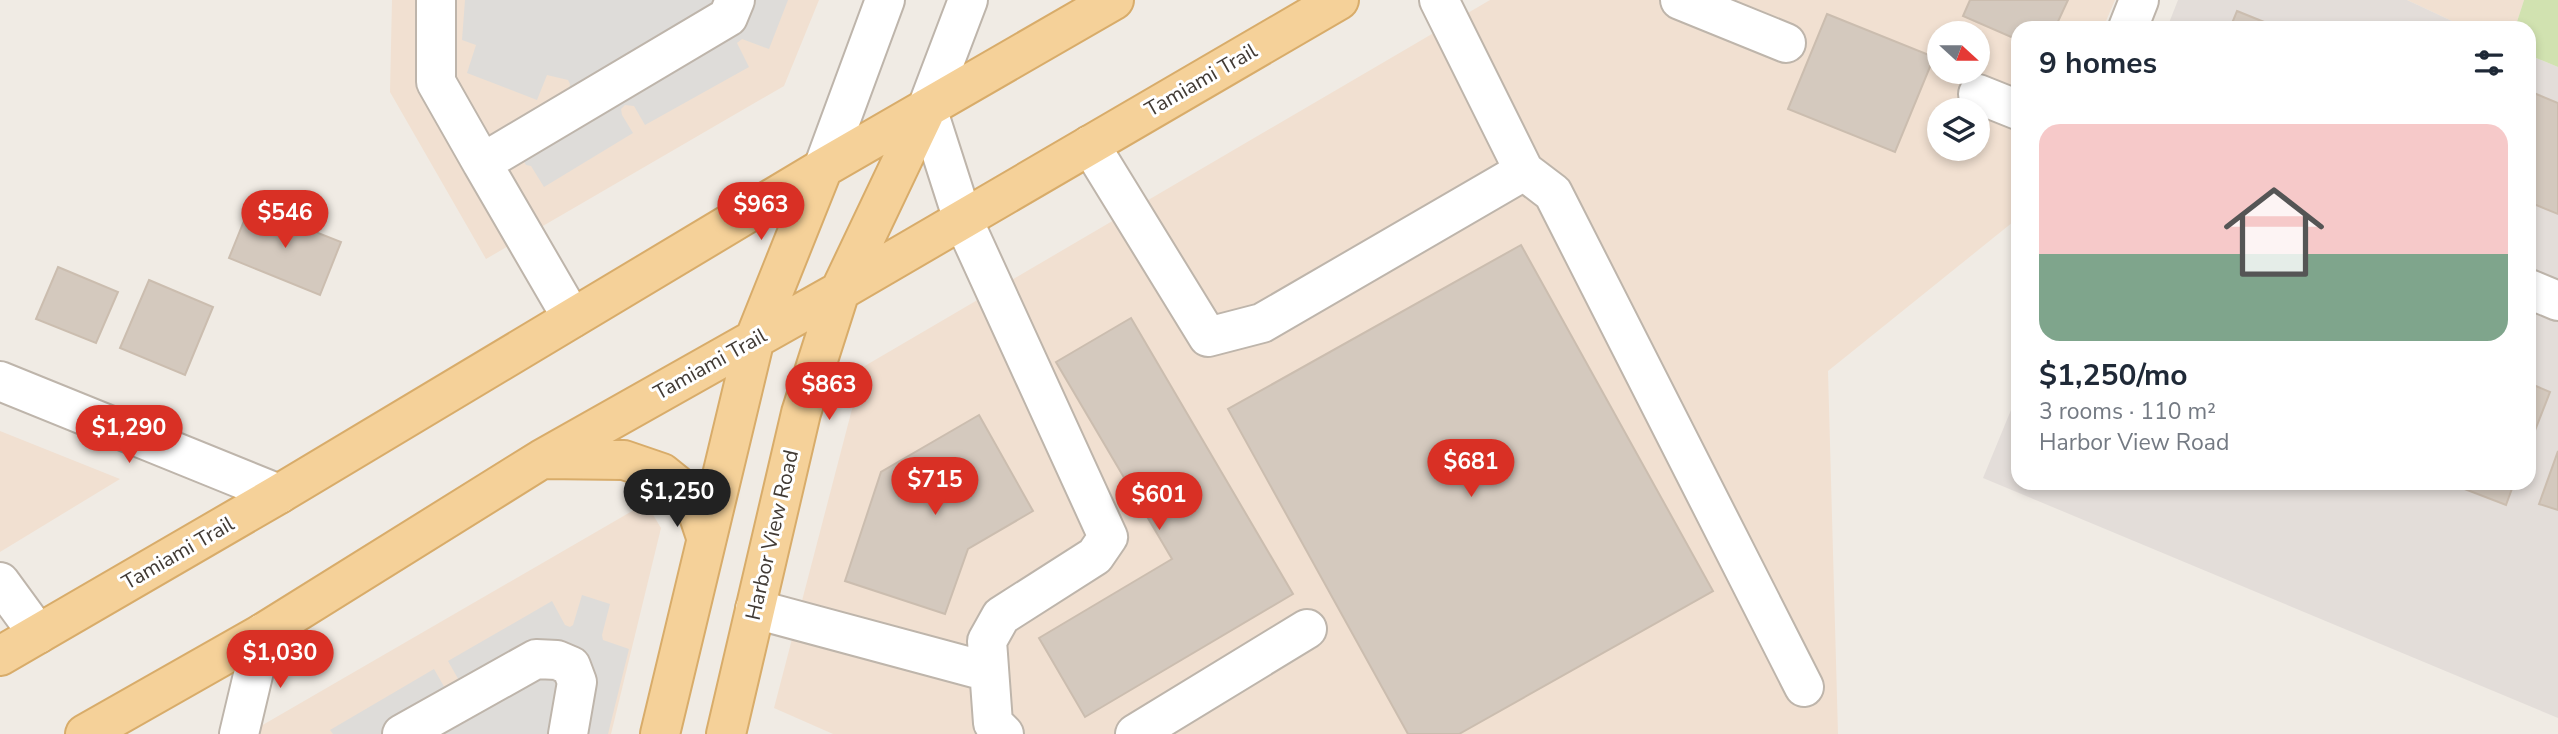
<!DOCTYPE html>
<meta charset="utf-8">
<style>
:root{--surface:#fff;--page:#f2f2f3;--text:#1f2937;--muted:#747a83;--line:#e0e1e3;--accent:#d93025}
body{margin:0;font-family:"Nunito Sans",sans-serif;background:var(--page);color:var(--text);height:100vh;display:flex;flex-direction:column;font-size:26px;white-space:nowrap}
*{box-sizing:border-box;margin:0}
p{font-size:23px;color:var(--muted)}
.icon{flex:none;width:38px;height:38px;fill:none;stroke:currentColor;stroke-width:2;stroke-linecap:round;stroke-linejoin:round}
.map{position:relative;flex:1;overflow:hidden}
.drawer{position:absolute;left:2011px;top:21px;width:525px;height:469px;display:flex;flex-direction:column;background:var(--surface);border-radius:21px;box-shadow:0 4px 10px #0003}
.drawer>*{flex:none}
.needle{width:46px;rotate:111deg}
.tools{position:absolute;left:1927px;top:21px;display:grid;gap:14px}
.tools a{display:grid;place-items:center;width:63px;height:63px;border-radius:50%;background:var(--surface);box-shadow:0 4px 10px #0003;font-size:35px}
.price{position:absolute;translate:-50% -60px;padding:0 16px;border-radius:24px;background:var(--accent);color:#fff;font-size:23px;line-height:46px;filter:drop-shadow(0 2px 4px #0008)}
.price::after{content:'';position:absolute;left:50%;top:42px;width:21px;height:16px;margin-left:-10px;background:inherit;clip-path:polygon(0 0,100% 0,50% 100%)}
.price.on{background:#222;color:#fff}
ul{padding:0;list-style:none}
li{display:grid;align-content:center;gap:14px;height:371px;padding:0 28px}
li+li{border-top:2px solid var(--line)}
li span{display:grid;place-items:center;height:217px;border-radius:21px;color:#555}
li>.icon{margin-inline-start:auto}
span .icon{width:126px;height:126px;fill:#fffc;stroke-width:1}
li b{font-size:30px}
h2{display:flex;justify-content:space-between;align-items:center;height:84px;padding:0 28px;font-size:30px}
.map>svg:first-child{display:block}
.commercial{fill:#f1e0d1;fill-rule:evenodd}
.industrial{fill:#e3ddd9}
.green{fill:#d1e2b0}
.parking{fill:#dedcd9}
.building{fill:#d4c9be;stroke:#cbbdaf;stroke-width:2}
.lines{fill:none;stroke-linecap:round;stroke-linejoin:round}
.minor-casing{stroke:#beb5ab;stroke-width:42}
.major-casing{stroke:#d8ac6a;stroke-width:42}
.minor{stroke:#fff;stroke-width:38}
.major{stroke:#f5d199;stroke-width:38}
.labels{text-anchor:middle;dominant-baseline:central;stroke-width:6;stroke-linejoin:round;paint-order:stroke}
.street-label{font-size:21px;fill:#423b35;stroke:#fff}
</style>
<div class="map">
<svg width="2558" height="734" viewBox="0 0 2558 734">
<rect width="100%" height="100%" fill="#f0ebe4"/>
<path class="commercial" d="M392 0H819L784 86 486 259 390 92Z
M1490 0H2115L2103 28H2018V218L1828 371 1838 734H833L774 708 863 367ZM1939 33H1978V72H1939ZM1939 110H1978V149H1939Z
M2407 0H2524L2515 28H2467Z
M0 431 120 479 0 552Z
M646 503 661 528 611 734H247Z"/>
<path class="industrial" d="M2178 0H2407L2467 28H2167Z
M2529 55 2558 67V718L1983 478 2018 393V483H2529Z"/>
<path class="green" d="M2524 0H2558V67L2529 55V28H2515Z"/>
<path class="parking" d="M465 0H788L769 49 742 39 737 43 749 67 645 125 634 106 625 105 621 109 622 115 633 133 544 187 531 166 526 165 504 127 569 92 570 84 568 80 547 75 537 100 467 73 476 45 462 40Z
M582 595 610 604 602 635 603 640 629 649 608 734H333L330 730 434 669 446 690 461 684 448 661 552 601 565 625 570 627 573 625Z"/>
<path class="building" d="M1970 0H2068L2055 28H2018V40L1963 16Z
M2237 11 2279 28H2230Z
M1827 14 1934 57 1895 152 1788 109Z
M2529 91 2558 103V214L2529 202Z
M250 206 341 242 320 295 229 258Z
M1521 245 1713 591 1459 734H1408L1228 409Z
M58 267 118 292 96 343 36 319Z
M149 280 213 307 185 375 120 348Z
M1131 318 1293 594 1085 717 1039 638 1172 559 1056 362Z
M2529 383 2550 392 2529 446Z
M979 415 1033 511 968 549 945 614 845 581 881 472Z
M2558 451V510L2539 504Z
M2449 483H2514L2506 505Z"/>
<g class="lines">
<g class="minor-casing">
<path id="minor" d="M436 0V82L482 163
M968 0 927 108 963 220 1108 537 1095 556 1001 616 987 641 993 723 1004 734
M1439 0 1524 171
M1680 0 1786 43
M2128 28 2139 0
M1978 94 2018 110
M1090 145 1208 337 1262 323 1524 171 1553 193 1804 687
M823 168 885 0
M2529 289 2558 301
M572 318 482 163 728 17 735 0
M0 381 279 494
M0 582 38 634
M755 609 989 672
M239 734 263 633
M402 734 536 659 557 660 571 666 577 682 568 734
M1135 734 1307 629"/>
</g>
<g class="major-casing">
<path id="major" d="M544 459 624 460 662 473 693 498 706 537
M0 656 279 494 823 168 1114 0
M85 734 263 633 542 459 840 291 1339 0
M660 734 755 338 823 168
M726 734 801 413 840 291 927 108"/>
</g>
<use href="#minor" class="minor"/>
<use href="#major" class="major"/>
</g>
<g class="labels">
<g class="street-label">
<text transform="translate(1201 80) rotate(-30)">Tamiami Trail</text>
<text transform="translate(710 364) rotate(-29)">Tamiami Trail</text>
<text transform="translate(772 535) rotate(-77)">Harbor View Road</text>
<text transform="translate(178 553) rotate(-30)">Tamiami Trail</text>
</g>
</g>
</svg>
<div class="tools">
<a><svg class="needle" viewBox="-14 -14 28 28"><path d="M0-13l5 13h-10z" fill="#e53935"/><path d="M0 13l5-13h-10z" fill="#747a83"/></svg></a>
<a><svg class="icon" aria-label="layers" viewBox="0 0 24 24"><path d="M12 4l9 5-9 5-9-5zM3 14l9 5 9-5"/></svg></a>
</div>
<b class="price" style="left:761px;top:242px">$963</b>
<b class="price" style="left:285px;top:250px">$546</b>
<b class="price" style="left:829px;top:422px">$863</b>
<b class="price" style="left:129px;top:465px">$1,290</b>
<b class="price" style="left:1471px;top:499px">$681</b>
<b class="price" style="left:935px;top:517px">$715</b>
<b class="price on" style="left:677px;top:529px">$1,250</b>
<b class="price" style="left:1159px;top:532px">$601</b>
<b class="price" style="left:280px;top:690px">$1,030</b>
<section class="drawer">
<h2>9 homes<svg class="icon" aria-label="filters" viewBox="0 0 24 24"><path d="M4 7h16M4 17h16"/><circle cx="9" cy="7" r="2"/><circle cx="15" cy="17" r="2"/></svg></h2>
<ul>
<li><span style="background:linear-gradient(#f6c9c9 60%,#7fa58c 0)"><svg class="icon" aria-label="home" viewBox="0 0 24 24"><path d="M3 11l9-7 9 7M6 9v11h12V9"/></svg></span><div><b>$1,250/mo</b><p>3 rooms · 110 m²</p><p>Harbor View Road</p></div></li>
</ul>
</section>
</div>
